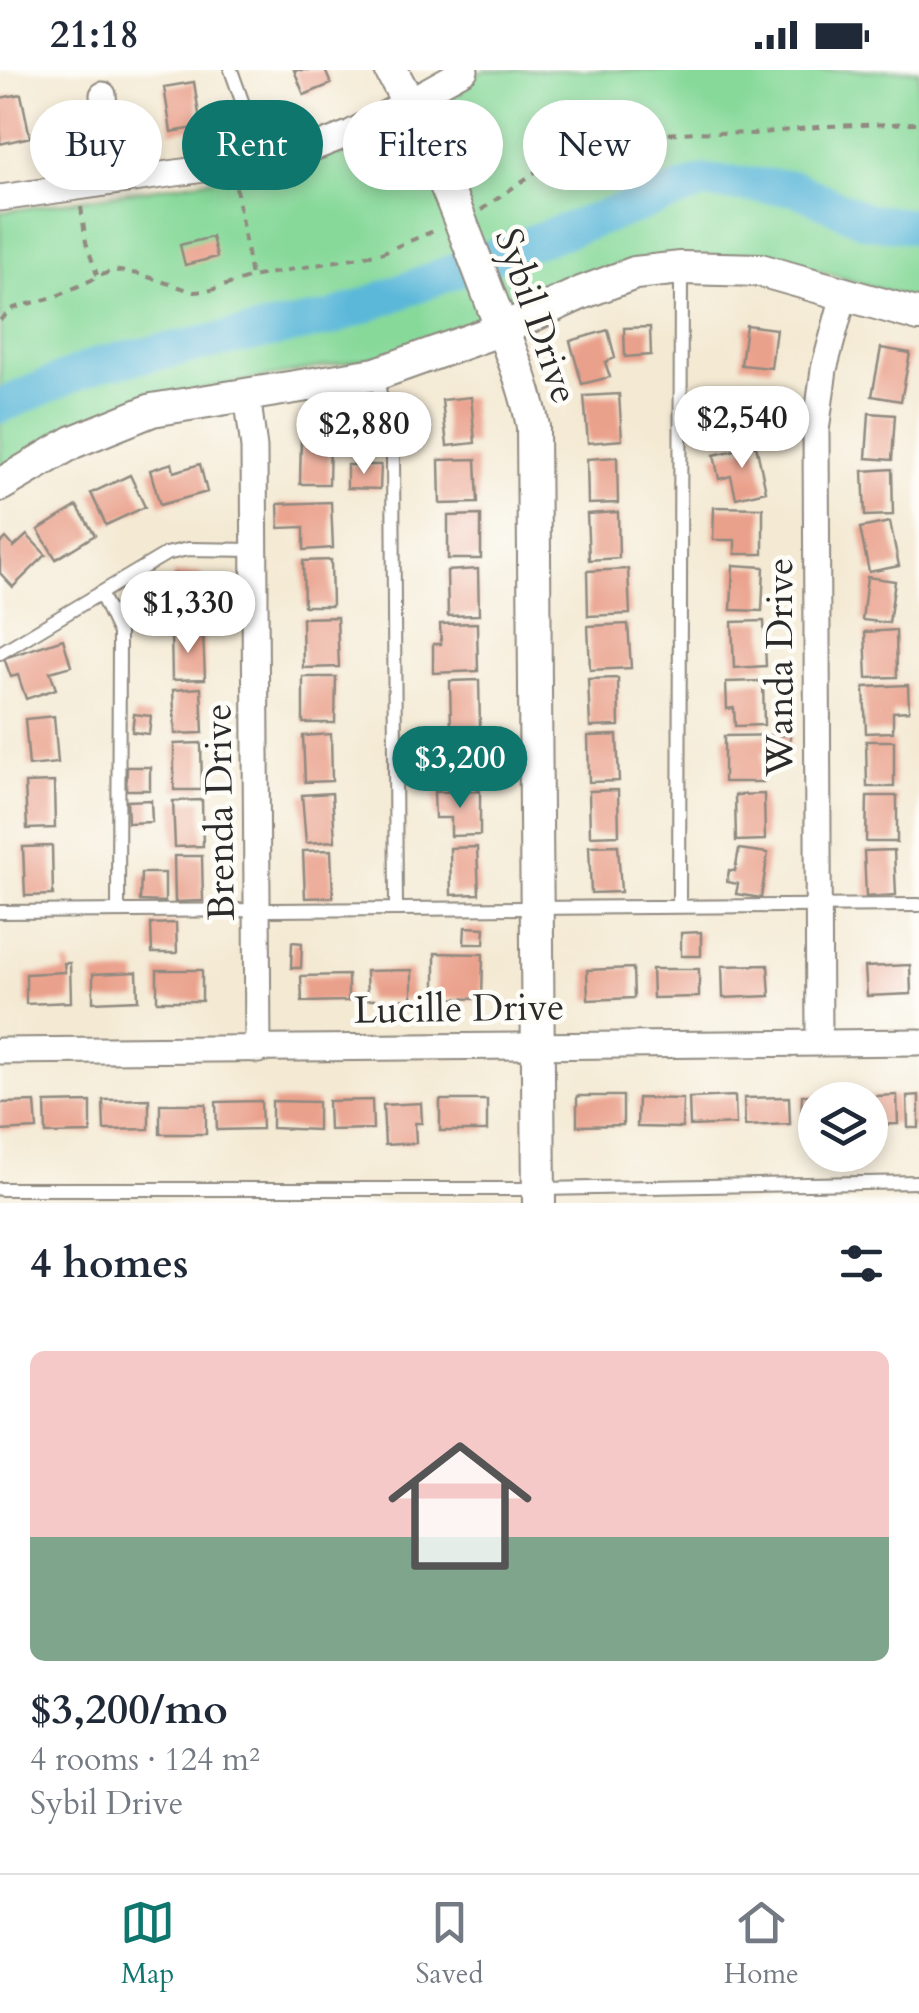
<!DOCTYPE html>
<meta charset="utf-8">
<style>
:root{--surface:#fff;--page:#f6f6f7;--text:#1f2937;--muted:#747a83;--line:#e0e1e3;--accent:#0f766e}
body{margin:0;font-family:Cardo,serif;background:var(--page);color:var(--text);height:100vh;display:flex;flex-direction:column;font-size:38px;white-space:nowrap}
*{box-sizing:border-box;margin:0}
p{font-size:32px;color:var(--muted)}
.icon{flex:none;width:55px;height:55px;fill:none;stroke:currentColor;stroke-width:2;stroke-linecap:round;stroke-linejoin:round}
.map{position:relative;height:1133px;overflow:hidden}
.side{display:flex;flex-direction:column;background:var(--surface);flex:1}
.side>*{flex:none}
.guide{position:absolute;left:30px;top:30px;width:860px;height:90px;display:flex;gap:20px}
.fabs{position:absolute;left:798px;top:1012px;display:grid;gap:20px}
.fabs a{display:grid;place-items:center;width:90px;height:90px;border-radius:50%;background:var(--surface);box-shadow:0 5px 15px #0003;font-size:50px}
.price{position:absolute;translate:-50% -85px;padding:0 22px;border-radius:35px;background:#fff;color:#222;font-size:32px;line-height:65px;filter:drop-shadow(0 2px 5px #0008)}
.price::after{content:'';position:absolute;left:50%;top:60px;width:30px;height:22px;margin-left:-15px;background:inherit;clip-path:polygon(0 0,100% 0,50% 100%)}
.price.on{background:var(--accent);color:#fff}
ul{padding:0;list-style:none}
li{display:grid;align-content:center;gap:20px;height:530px;padding:0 30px}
li span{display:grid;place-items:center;height:310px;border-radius:15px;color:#555}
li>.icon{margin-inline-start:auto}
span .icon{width:180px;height:180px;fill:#fffc;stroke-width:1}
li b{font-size:42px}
h2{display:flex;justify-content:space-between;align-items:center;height:120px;padding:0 30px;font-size:42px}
.chip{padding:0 35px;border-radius:45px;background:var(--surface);box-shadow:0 5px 15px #0003;font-size:35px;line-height:90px}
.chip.on{background:var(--accent);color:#fff}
.status{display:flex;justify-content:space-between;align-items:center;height:70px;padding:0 50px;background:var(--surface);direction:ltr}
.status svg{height:28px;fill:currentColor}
.dock{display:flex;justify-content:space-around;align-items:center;height:140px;border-top:2px solid var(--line);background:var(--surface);font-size:28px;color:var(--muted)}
.dock a{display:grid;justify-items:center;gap:5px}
.dock .on{color:var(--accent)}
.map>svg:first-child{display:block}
.green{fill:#87d99a;stroke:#598262;stroke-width:2.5}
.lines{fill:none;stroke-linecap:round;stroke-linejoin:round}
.river{stroke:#5bb8d9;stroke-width:35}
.building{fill:#eaa18c}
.lane-casing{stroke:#908a80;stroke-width:16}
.street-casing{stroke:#908a80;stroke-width:29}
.secondary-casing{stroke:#908a80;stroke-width:36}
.path{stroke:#908a80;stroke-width:4;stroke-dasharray:8 8;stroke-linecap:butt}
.lane{stroke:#fff;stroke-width:12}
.street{stroke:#fff;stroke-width:25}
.secondary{stroke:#fff;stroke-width:32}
.labels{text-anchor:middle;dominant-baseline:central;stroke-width:9;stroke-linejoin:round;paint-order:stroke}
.street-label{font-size:38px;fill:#2b2b2b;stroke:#fdfcf7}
</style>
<div class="status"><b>21:18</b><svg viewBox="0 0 49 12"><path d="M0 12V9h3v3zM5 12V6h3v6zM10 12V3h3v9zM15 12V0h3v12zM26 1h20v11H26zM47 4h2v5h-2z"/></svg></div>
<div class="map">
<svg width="919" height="1133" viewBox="0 0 919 1133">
<rect width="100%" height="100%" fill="#fdfcf7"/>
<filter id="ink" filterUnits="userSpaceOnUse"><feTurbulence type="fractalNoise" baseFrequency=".01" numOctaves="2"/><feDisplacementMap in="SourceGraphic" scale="20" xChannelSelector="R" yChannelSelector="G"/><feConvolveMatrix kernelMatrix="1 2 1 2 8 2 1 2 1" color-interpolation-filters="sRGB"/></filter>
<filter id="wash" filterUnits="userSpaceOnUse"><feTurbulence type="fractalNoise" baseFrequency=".0048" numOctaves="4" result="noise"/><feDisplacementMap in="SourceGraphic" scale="40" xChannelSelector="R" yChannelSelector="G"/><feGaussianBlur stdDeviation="2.25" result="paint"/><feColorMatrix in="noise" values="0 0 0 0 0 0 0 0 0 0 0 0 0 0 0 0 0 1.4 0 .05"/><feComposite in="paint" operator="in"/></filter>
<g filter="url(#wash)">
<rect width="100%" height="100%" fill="#f4ead4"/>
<path class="green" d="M485 0H919V232L774 187 633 192 426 278 150 329 0 402V142L285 98Z"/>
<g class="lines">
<path class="river" d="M0 336 99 294 330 249 512 179 705 112 795 118 866 151 919 157"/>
</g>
<g id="blocks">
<path class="building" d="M294 0H325L331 14 304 25Z
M194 12 201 57 171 62 164 17Z
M21 24 30 67 0 74V28Z
M212 167 217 187 185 195 180 175Z
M746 255 776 259 771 298 741 295Z
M650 257 651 285 625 287 624 258Z
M608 260 615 288 605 292 610 307 582 314 570 271Z
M881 278 910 283 901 331 872 326Z
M739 317 769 319 765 365 735 363Z
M619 324 622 370 588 373 584 326Z
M471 327 475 373 447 376 442 330Z
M869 343 895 345 892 390 866 388Z
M301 367 330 368 329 414H300Z
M756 375 766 421 736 428 731 406 719 409 714 385Z
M617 387 618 433 588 434 587 389Z
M476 389 478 433 440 434 439 390Z
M172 393 174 402 200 394 207 422 160 435 150 400Z
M347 395H381L380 419 347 418Z
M892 399 893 445 865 446 863 401Z
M130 405 145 437 106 455 91 423Z
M331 432 333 478 304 480V457L279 458 278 434Z
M77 436 95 465 56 489 38 460Z
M714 437 763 438V484H735V470H713Z
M618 442 619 488 589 490 587 444Z
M481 445V489H448V446Z
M890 452 899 496 869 502 860 458Z
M27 465 46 485 13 517 0 503V474L6 468 14 477Z
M331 490 332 536H304L303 491Z
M733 495 764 497 762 541 731 540Z
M478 499 479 545 448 546 447 501Z
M628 499 630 544 588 546 587 501Z
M201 503 202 549 174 550 173 504Z
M867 507 895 511 889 553 862 550Z
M337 547 339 597 303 598 302 548Z
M764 551 766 596 734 598 732 552Z
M477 553 478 601 433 603V574H441L440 554Z
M628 554 631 598 590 600 588 556Z
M896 560 897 607 867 608 865 562Z
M203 561 205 609 172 610 171 562Z
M63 569 71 596 50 602 56 619 26 629 18 605 11 607 4 588Z
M303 607H336L335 653H303Z
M618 608 619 656 590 657 588 609Z
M479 610 480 657H451L450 611Z
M763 611 764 655 735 656 734 638 727 639 726 612Z
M908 615 909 641 893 642V662L866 663 864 617Z
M201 618 203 663 175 664 173 620Z
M134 644 151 646 149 664 132 662Z
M54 646 58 693 29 696 25 649Z
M331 664 332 711 305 712 303 666Z
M617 665 619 711 589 712 588 666Z
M790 665V682H762L763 712H724V666Z
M448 667H480L478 712 448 711Z
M866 671H894V717H867Z
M201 673 202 720H174V674Z
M127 697H150V720H126Z
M54 712 55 758 27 759 25 713Z
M618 720 619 765 590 766 589 721Z
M480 721V765L451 766V748H435L434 722Z
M332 723 335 771 306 773 302 725Z
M764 724 765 770 736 771 735 725Z
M867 726H897V772H866Z
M151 730 152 752 128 753 127 731Z
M202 730 203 776 175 777 173 731Z
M618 775 621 822 591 823 589 776Z
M52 776 53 825 25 826 23 777Z
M477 777 479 824 451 825 450 778Z
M739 779 768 783 761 828 736 824 738 814 727 812 729 800 735 801Z
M331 780 333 827 305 828 303 781Z
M894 780 896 825 866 827 864 781Z
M174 786H202L203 831 175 832Z
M141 803H165V832L140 831Z
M176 853 177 883H152L151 854Z
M465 857 485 858 484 874H464Z
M701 862V886H681V863Z
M292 872 302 873 301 898H291Z
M435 883 483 884 482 929 435 928Z
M64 893H70L71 932 26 934V904L65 902Z
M768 895 770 926 723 928 722 896Z
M910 895 911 924 867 926 865 897Z
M633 898 634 928 588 930 587 900Z
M652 899H699V927L653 928Z
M157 900H202V931H157Z
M412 900V929L367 930 366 901Z
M137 902 138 930 93 932V904Z
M348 905V931L302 932 301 906Z
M802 1025H846V1030H815V1055H801Z
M897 1025 898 1054 870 1055V1030H854V1027Z
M919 1025V1058H908L907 1026Z
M577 1026H623V1055L577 1056Z
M735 1026 736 1054 690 1056 689 1028Z
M789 1027 790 1054 745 1056 744 1028Z
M638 1028 683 1029 682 1058 637 1057Z
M149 1029V1059L104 1060 103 1030Z
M372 1030 373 1059 329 1060 328 1031Z
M440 1030H487V1061H440Z
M261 1031 262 1059 217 1060 216 1032Z
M272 1031 318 1032V1060L272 1058Z
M35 1032 37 1059 0 1061V1033Z
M91 1032V1063L46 1064 45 1033Z
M421 1033 422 1053H415L416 1073 385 1075 383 1035Z
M160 1034H206V1064H160Z"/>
</g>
</g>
<g filter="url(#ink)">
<use href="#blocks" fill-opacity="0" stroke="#908a80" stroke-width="2.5"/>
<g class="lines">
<g class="lane-casing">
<path id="lane" d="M231 0 263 90
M376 304 393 388 396 839
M100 523 119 563 118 840
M0 583 166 484 188 479 254 480
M679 837 681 199
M0 842 919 835
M0 1119H539L919 1112"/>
</g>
<g class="street-casing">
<path id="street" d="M103 25 112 112
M0 128 232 95 308 80 351 63 465 0
M247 324 254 378 258 980
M819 972 816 361 824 299 844 225
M0 981 919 972"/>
</g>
<g class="secondary-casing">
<path id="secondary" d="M391 0C432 74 462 154 492 233 508 277 525 311 533 357L539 1133
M0 415 73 372 152 340 376 304 502 259 581 223 635 203 681 198 760 200 919 245"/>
</g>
<path class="path" d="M236 117 251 207
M81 137 86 172 97 205
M481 140 558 86 590 73 617 67 697 62 752 64 827 56 919 53
M0 250 14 238 57 226 113 200 139 204 194 222 208 221 251 207 381 183 436 160"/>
<use href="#lane" class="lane"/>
<use href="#street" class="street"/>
<use href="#secondary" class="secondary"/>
</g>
</g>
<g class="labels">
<g class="street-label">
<text transform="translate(536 246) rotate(71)">Sybil Drive</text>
<text transform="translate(780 597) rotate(-90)">Wanda Drive</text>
<text transform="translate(220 742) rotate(-91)">Brenda Drive</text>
<text transform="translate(459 939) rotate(-1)">Lucille Drive</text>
</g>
</g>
</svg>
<div class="fabs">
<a><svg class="icon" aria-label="layers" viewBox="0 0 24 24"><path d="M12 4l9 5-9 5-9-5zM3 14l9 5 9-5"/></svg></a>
</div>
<b class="price" style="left:742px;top:401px">$2,540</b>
<b class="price" style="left:364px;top:407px">$2,880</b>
<b class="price" style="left:188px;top:586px">$1,330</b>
<b class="price on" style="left:460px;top:741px">$3,200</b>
<div class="guide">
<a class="chip">Buy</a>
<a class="chip on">Rent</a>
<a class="chip">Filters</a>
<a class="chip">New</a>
</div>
</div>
<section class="side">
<h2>4 homes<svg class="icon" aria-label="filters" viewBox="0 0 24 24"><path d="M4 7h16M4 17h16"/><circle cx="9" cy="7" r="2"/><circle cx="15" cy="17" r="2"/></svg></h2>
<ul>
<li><span style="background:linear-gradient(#f6c9c9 60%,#7fa58c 0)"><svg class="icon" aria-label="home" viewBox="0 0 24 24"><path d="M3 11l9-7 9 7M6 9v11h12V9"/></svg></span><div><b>$3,200/mo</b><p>4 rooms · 124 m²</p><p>Sybil Drive</p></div></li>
</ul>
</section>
<nav class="dock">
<a class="on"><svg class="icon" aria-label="map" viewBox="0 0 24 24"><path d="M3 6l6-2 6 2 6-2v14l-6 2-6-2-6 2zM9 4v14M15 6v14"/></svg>Map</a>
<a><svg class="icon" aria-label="saved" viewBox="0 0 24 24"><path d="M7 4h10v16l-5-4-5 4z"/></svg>Saved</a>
<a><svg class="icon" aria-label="home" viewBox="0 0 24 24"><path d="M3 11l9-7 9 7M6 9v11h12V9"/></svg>Home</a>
</nav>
